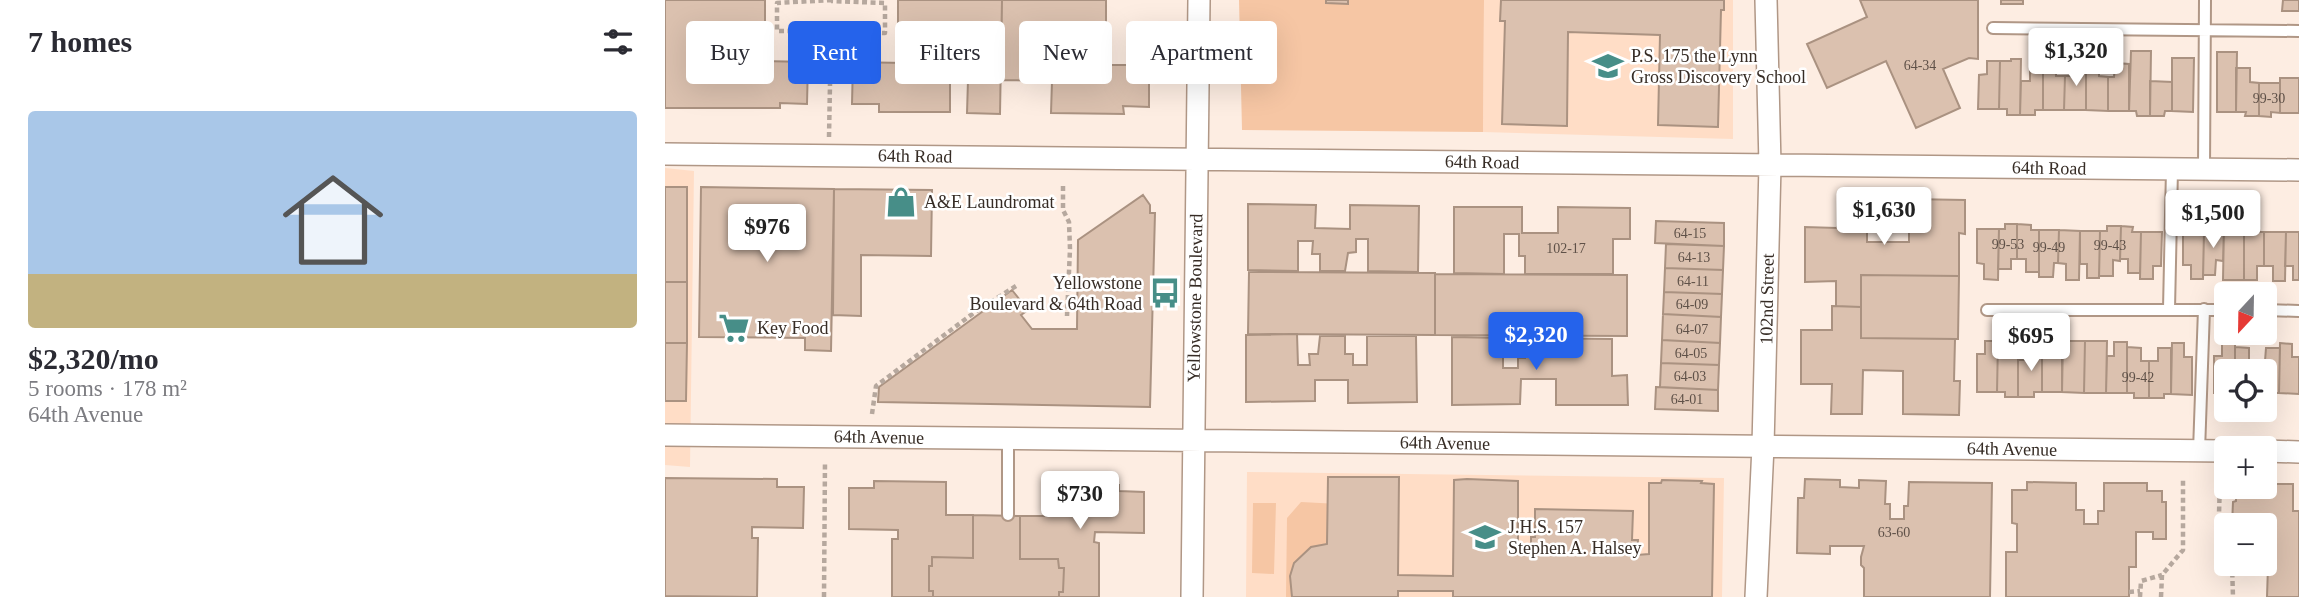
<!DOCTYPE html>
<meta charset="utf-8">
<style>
:root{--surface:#fff;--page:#f7f7f7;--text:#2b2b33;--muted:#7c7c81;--accent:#2563eb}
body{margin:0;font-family:Georgia,serif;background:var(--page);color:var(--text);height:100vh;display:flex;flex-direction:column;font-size:26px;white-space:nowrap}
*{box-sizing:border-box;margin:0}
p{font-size:23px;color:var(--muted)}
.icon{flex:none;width:38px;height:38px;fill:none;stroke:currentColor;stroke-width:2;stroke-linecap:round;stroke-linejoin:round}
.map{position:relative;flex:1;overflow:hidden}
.sheet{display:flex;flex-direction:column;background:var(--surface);width:665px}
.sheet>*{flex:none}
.guide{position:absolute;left:21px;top:21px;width:665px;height:63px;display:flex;gap:14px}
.needle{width:46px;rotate:202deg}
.controls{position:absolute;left:1549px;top:282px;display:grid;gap:14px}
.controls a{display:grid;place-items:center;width:63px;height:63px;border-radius:7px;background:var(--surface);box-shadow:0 7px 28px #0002;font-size:35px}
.price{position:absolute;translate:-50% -60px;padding:0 16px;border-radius:7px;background:#fff;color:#222;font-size:23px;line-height:46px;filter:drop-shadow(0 2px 4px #0008)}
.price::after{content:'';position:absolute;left:50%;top:42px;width:21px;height:16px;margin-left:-10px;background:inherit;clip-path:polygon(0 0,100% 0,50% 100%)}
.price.active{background:var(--accent);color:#fff}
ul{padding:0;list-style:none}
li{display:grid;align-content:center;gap:14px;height:371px;padding:0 28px}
li span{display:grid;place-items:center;height:217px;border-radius:7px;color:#555}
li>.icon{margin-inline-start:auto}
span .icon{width:126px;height:126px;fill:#fffc;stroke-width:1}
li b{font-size:30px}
h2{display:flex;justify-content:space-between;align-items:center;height:84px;padding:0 28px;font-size:30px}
.tag{padding:0 24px;border-radius:7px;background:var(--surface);box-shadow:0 7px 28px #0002;font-size:24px;line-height:63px}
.tag.active{background:var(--accent);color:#fff}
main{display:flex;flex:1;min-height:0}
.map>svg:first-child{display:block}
.built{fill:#ffddc6}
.green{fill:#f6c6a4}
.building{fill:#dbc1af;stroke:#aa9281;stroke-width:2}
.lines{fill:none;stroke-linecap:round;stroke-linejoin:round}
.lane-casing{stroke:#b09786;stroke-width:14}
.street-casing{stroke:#b09786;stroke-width:24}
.path{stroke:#b6a89e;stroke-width:4.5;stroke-dasharray:5 3.5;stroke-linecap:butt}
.lane{stroke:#fff;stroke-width:10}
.street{stroke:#fff;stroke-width:21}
.labels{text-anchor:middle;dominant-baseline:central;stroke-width:5;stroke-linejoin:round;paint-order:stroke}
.number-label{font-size:14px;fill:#5f5148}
.poi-label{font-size:18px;fill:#362c25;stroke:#fff;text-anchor:start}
.street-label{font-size:18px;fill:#362c25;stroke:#fff}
</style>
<main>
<section class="sheet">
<h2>7 homes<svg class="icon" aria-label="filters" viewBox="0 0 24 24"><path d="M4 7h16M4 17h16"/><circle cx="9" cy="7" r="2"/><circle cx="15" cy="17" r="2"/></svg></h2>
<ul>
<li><span style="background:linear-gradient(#a9c7e8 75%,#c2b280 0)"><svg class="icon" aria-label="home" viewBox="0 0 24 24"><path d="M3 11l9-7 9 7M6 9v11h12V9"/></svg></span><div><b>$2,320/mo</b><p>5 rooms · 178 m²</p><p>64th Avenue</p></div></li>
</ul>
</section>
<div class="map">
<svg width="1634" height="597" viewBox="0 0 1634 597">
<rect width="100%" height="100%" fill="#fdede2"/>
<path class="built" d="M819 0H1068V139L818 132Z
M0 168 29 171 25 467 0 465Z
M582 472 1059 478 1057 597H581Z"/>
<path class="green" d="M574 0H819L818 132 577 130Z
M636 502 674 504 680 597H621L622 518Z
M588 503H611L609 574 587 573Z"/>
<path class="building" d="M0 0H100V52H93V61L143 62 142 104 115 103V108H0Z
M233 0H337L335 114 302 113 303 80 285 79V112H214V104H187L188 62 239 63V56L233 55Z
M337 0H441V56H434V65H484V107L458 106 459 114 386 113 387 81 336 80Z
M661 0H683V4L661 3Z
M836 0H1059V10H1056L1053 127 993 125 995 35 903 32 902 126 837 124 840 21H835Z
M1195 0H1313V59L1304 58 1278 69 1295 108 1251 128 1221 61 1162 88 1142 44 1202 17Z
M1336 0H1358V4H1336Z
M1618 0H1634V11H1617Z
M1466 51H1486L1485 116H1472L1471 111H1464Z
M1552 52H1572L1571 112H1552Z
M1507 58H1529L1528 112 1507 111Z
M1346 59H1356L1355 115H1342V109H1334L1335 61H1346Z
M1322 61H1335L1334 109H1313L1314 75 1322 74Z
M1408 62H1421V110H1399L1400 76H1408Z
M1421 62H1434V76L1443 77V111L1421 110Z
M1378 63H1391V76H1400L1399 110H1378Z
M1450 63 1464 64V111H1443V77H1449Z
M1365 66H1378V110H1370V115H1355L1356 81H1365Z
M1571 68H1585V82L1594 83V116H1580L1581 112H1571Z
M1615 78H1634V113H1615Z
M1485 81 1507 82V111H1500L1499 116H1485Z
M1594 83H1615V113L1606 112V117L1594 116Z
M0 187H22V282H0Z
M36 187 169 189 166 351 140 350V338L34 337Z
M169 189 267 190 266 256 196 255V316L168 315Z
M478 195 485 205V213H490L485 407 213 402 214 387 347 290 363 310 356 315 367 329H412L413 240Z
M1173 199H1202V242H1244V199L1300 200V234L1294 233V276L1196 275V307L1171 306V281L1140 282V227L1172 228Z
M583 204 651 205 650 228 685 229V205L754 206 753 272 703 271V239H691V252L683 253 680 271H655V254H647L648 241H633V271L583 270Z
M789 207H857V233H893V207L965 208V239H948V274H860V256H854V234H839V274L789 273Z
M991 221 1059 223V246L990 243Z
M1340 224H1352V259H1346V269H1333L1334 229H1340Z
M1352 224 1366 225V230H1374V272H1361V259H1352Z
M1442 226H1456L1455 261 1448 260V276H1434L1435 231H1442Z
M1456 226 1468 227 1467 232H1476L1475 273H1463V259H1455Z
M1548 227H1559L1558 261 1551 260 1550 275H1538L1539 232H1548Z
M1559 227H1572V232H1579V280H1558Z
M1312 229H1334L1333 280 1319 279V264L1312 263Z
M1374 230H1394L1393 263H1389L1388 277H1374Z
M1394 230 1415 231 1414 280H1401V264L1393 263Z
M1415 231H1435L1434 278H1422V264H1415Z
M1518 231 1539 232 1538 279H1526V265H1518Z
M1476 232H1497L1496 266H1488V279H1475Z
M1579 232H1599V266H1592V280H1579Z
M1599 232H1621L1620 281H1608V266H1599Z
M1621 232H1634V280H1628V266H1620Z
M1001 244 1059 246 1058 270 1000 268Z
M1000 268 1058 270 1057 294 999 292Z
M584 272 770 273V335L583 334Z
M770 274 962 275V336L770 335Z
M1196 275 1294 276 1293 339 1196 338Z
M0 282H22V343H0Z
M999 292 1057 294 1056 317 998 314Z
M1167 306 1196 307V338L1290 339 1289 381H1295L1294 415 1238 414V371L1198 370 1197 414H1166L1167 384H1136V330H1167Z
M998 314 1056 317 1055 343 997 340Z
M632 334 633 365H645L644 354H653L655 336H680V354H688V365H702V336H751L752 402 683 403V380H650V401L581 402V335Z
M787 337 838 338V368H853V358H860V338L947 339V376L962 375 963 405H891V379H856L855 404 787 405Z
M997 340 1055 343 1054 365 996 363Z
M1320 341H1333L1332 392H1312V354H1320Z
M1333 341H1353V397H1340V392H1332Z
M1377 341H1390L1389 356H1397V392H1377Z
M1398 341H1420L1419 393 1397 392Z
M1420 341H1442L1441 393H1419Z
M1449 342H1462V393H1441L1442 356H1449Z
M1557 342H1570V371H1561V393H1549V356H1557Z
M0 343H22L21 401H0Z
M1507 343H1519V357H1527V395L1506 394Z
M1615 343 1627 344V357H1634V394L1614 393Z
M1363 346H1377V392H1369V397H1353V360H1363Z
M1462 347 1476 348V361H1484V398H1469V393H1462Z
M1570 347 1584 348V361H1592V371H1570Z
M1493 348H1506V394H1499V398H1484V361H1493Z
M1601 348H1615L1614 393H1605V399H1600V371H1592V361H1600Z
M996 363 1054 365 1053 390 995 387Z
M991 387 1053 390V411L990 409Z
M663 477H734L733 575 788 576 789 480 802 479 853 481V553H866V537H870V509L968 511 967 540H973L972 555 984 554V483H996L997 480 1037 481 1036 483 1049 484 1047 597H788V591H733V597H627L625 576 629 563 646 547 662 544Z
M0 478 112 479V487H139L138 528 87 527V538H93L92 597 0 596Z
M1140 479 1175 480V487L1194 488V480L1221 481 1220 504H1225V519H1239V506H1243L1244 482 1327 483 1325 597H1199V568L1196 565V557L1199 546H1165V554L1132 553 1133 498H1139Z
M209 481 281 482V515H308V558L267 557V566H264V591H268V597H227V539H233V530L184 529V488H209Z
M1362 482 1411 483V510H1419V524H1433V511H1439V483H1482V491H1497V502H1501V539H1488V532H1471V567H1464V597H1341V552H1352V524L1347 523V490H1362Z
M383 484 454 485V491L479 492V533L430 532 429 542 434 543V597H394V592H398L399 568H394L393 559H355V516H382Z
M1600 484H1628V511H1634V597H1602L1603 566 1595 567V564H1600V525H1567L1568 502 1571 501V490H1587V486H1600Z
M308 515 355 516V559H393L394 568H399L398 592H394V597H268V591H264V566H267V557L308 558Z"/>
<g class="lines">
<g class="lane-casing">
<path id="lane" d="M1328 28 1634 31
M1539 169 1540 0
M1504 309 1507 169
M1322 310H1561
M1600 310 1634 311
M343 438V515
M1534 451 1539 309"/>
</g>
<g class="street-casing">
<path id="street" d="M0 154 1634 170
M0 435 1561 451
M1600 451 1634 452
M527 597 534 0
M1091 597 1098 446 1105 165 1101 0"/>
</g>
<path class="path" d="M166 31 220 33V3L166 1
M164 137 166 31H112V3L166 0
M398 186V210L404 222 405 249 402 316
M207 414 211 386 310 312 351 286
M1555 481 1553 547 1561 555
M1567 564 1568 597
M1464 592 1475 591
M159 597 160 461
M1475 597 1476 581 1497 575
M1496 597 1497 575 1518 550V480"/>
<use href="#lane" class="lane"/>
<use href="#street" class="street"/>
</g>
<defs>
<g id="school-bare" transform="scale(2.415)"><path d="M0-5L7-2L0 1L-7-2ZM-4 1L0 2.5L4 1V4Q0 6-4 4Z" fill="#478e88" stroke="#fff" stroke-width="2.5" paint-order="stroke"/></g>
<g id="shop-bare" transform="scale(2.415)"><path d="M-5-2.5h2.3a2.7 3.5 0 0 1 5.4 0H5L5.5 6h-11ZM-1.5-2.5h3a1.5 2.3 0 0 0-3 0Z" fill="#478e88" stroke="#fff" stroke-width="2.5" paint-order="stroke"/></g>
<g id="bus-bare" transform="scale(2.415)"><path d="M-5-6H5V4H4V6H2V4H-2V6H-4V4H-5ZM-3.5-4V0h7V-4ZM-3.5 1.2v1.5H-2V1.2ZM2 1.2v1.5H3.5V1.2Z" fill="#478e88" stroke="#fff" stroke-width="2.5" paint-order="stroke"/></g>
<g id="supermarket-bare" transform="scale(2.415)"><path d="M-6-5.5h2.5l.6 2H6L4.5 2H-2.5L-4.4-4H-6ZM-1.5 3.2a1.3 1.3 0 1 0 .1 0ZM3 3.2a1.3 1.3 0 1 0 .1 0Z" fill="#478e88" stroke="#fff" stroke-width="2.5" paint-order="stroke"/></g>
</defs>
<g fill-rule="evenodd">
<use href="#school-bare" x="943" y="66"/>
<use href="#shop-bare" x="236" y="202"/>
<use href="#bus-bare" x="500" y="293"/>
<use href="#supermarket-bare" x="69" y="328"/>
<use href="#school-bare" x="820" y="537"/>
</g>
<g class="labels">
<g class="number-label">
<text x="1255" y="65">64-34</text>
<text x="1604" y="98">99-30</text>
<text x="1025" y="233">64-15</text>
<text x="1343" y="244">99-53</text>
<text x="1445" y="245">99-43</text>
<text x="1384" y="247">99-49</text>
<text x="901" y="248">102-17</text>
<text x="1029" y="257">64-13</text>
<text x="1028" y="281">64-11</text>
<text x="1027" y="304">64-09</text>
<text x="1027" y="329">64-07</text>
<text x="1026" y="353">64-05</text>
<text x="1025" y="376">64-03</text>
<text x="1473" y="377">99-42</text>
<text x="1022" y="399">64-01</text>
<text x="1229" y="532">63-60</text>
</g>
<g class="poi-label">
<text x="966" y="56">P.S. 175 the Lynn<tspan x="966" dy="21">Gross Discovery School</tspan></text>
<text x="259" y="202">A&amp;E Laundromat</text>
<text x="477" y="283" text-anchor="end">Yellowstone<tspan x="477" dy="21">Boulevard &amp; 64th Road</tspan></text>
<text x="92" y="328">Key Food</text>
<text x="843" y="527">J.H.S. 157<tspan x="843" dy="21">Stephen A. Halsey</tspan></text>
</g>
<g class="street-label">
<text transform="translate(250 156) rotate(1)">64th Road</text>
<text transform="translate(817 162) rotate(1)">64th Road</text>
<text transform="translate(1384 168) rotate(1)">64th Road</text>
<text transform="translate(530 298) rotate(-89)">Yellowstone Boulevard</text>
<text transform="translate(1102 299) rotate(-89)">102nd Street</text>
<text transform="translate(214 437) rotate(1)">64th Avenue</text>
<text transform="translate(780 443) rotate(1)">64th Avenue</text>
<text transform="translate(1347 449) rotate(1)">64th Avenue</text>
</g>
</g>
</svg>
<div class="controls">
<a><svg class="needle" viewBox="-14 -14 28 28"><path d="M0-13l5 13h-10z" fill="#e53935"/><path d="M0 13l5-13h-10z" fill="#7c7c81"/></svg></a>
<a><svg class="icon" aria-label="locate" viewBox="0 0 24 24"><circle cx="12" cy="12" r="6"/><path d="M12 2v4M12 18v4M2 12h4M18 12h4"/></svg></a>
<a>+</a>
<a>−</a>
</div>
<b class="price" style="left:1411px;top:88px">$1,320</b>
<b class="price" style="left:1219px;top:247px">$1,630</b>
<b class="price" style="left:1548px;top:250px">$1,500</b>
<b class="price" style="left:102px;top:264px">$976</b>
<b class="price active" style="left:871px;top:372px">$2,320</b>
<b class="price" style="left:1366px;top:373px">$695</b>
<b class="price" style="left:415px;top:531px">$730</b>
<div class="guide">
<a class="tag">Buy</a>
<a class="tag active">Rent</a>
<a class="tag">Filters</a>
<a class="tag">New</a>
<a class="tag">Apartment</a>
</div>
</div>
</main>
